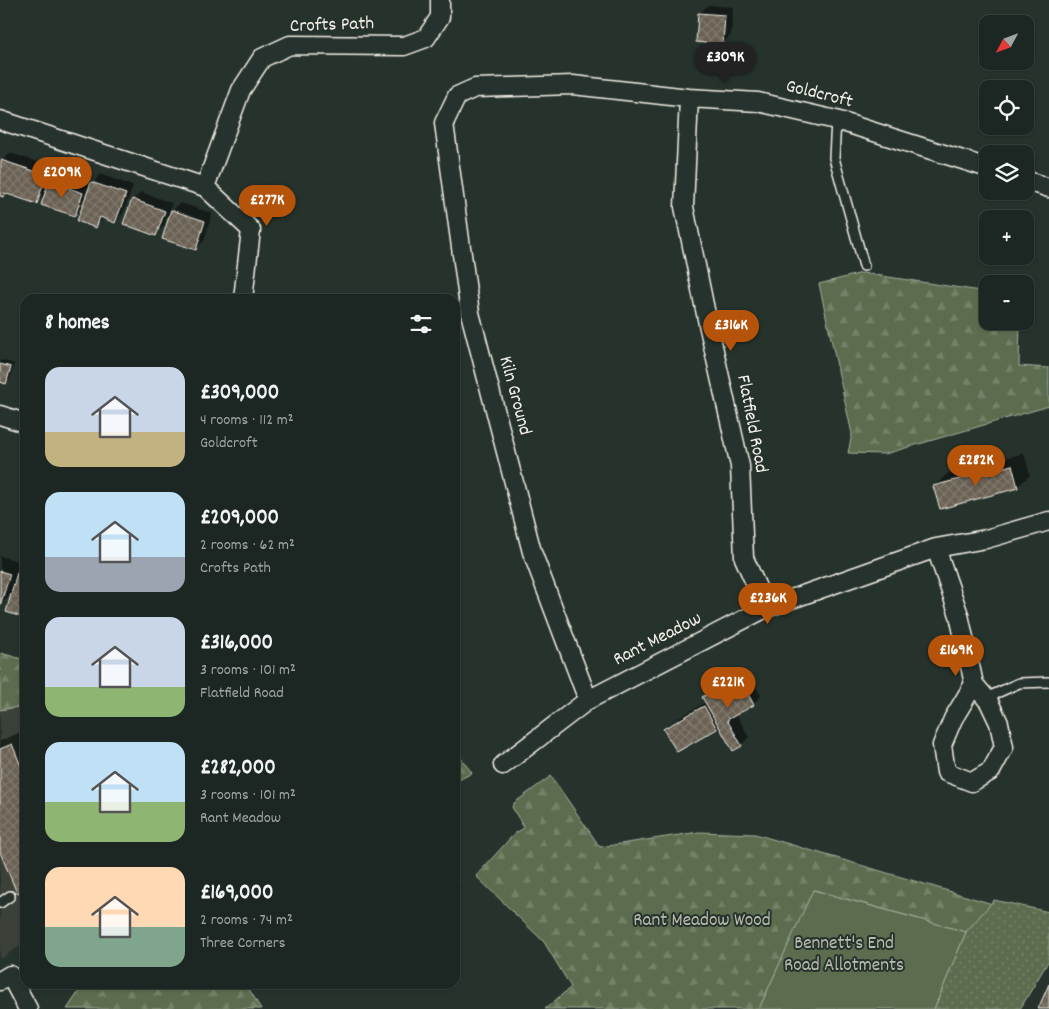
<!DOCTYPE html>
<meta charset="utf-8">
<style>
:root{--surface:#1c2622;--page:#252e2a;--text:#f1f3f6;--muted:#a0a5a5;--line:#3a4340;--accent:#b45309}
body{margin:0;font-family:Dekko,sans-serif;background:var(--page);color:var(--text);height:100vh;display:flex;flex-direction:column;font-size:19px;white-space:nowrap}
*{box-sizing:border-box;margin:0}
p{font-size:16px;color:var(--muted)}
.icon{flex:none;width:28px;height:28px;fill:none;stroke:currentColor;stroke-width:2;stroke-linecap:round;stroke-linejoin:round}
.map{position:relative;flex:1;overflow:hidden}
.drawer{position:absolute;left:20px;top:294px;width:440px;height:695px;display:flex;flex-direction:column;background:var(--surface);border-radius:15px;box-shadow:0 1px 4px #0004,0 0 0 1px var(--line)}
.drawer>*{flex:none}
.needle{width:32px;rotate:229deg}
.tools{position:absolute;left:979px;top:15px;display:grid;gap:10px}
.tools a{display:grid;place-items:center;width:55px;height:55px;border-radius:10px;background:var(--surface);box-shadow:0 1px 4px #0004,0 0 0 1px var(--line);font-size:25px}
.price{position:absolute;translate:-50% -42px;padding:0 11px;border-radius:18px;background:var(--accent);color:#fff;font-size:16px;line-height:32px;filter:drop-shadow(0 1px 2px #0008)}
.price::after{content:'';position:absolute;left:50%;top:30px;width:15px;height:11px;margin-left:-8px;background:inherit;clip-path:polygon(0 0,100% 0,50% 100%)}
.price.current{background:#222;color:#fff}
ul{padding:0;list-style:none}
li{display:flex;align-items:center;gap:15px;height:125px;padding:0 25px}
li span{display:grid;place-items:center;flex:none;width:140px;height:100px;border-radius:15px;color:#555}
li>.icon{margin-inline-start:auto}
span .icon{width:60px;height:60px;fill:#fffc;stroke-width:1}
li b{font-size:21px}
h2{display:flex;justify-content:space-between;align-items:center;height:60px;padding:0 25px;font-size:21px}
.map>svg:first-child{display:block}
.built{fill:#3b4139}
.forest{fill:url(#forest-firs);stroke:#a8af9c}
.park{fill:url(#park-dots);stroke:#a8af9c}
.garden{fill:#5c6d4f;stroke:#a8af9c}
.shadow{fill:#0007}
.building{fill:url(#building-cross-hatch);stroke:#f4f1e8}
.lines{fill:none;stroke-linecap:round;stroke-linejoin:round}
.lane-casing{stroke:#f4f1e8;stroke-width:12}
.street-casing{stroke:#f4f1e8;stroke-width:21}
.lane{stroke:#26332d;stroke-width:9}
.street{stroke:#26332d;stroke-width:18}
.labels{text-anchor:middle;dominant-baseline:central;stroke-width:4;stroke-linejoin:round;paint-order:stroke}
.street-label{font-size:19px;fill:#f4f1e8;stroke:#26332d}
.park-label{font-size:19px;fill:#b7bcab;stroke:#26332d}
</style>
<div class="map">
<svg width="1049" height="1009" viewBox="0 0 1049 1009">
<defs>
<pattern id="forest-firs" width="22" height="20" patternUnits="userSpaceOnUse" patternTransform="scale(1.25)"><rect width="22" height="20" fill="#5c6d4f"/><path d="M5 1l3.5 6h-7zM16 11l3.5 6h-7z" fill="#748268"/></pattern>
<pattern id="park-dots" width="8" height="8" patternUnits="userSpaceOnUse" patternTransform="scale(1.25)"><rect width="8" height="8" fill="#5c6d4f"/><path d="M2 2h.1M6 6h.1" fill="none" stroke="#748268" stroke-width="1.8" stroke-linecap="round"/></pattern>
<pattern id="building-cross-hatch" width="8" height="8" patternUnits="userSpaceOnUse" patternTransform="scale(1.25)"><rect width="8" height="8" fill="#6b6254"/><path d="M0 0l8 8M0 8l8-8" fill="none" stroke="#81796d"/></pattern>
</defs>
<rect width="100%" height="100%" fill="#26332d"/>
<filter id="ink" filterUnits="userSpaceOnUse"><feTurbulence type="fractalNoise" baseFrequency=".02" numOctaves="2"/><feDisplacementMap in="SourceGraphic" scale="10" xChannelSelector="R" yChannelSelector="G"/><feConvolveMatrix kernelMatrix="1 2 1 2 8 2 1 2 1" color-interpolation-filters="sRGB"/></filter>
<g filter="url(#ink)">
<path class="built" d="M0 657 25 664V943L0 959Z"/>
<path class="forest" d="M862 273 987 292 988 321H1020L1019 366 1049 368V406L885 454 848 453 852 434 819 284Z
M1 653 25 660V706L0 710Z
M455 750 472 773 455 782Z
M551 776 600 847 699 832 755 834 1013 910 966 932 814 890 759 1009H545L571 987 544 942 476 876 514 834 524 828 512 807 514 803Z
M84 984H246L261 1009H67Z"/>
<path class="park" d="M994 900 1049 912V960L1020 1009H934L966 932Z"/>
<path class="garden" d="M813 890 966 932 934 1009H759Z"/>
<path class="shadow" d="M708 5 733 7 731 35 723 43 697 41 700 13Z
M10 153 54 167 48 184 58 173 92 185 100 174 133 186 123 213 115 222 104 218 96 227 84 206 75 215 46 193 36 203 6 192 3 196 0 195V166L2 161Z
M141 192 172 203 164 226 156 234 133 200Z
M180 203 212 213 204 241 196 249 172 211Z
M2 360 14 364 10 379 6 382 0 380V362Z
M1024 453 1030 475 1017 487 935 486 947 474Z
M0 556 22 562 18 574 25 567V616L13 592 0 605Z
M740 672 749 688 755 685 761 696 753 704 736 714 749 737 741 745 719 725 716 728 665 729 673 721 706 702 703 697 711 689Z
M25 730V888L0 849V741Z
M455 879 461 886 455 892Z"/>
<path class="building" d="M698 13 725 15 723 45 696 42Z
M1 160 46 175 37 204 4 193 3 197 0 196Z
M49 181 83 193 75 216 41 205Z
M91 182 126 194 115 223 100 217 96 228 77 221Z
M132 199 165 211 156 236 123 224Z
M171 210 205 221 196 250 162 239Z
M0 364 11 367 6 384 0 382Z
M1012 465 1018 488 940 509 933 486Z
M0 571 10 574 0 606Z
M17 573 25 575V618L6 612Z
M732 680 741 695 747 692 754 705 727 720 742 746 733 751 702 697Z
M704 706 717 729 677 752 663 729Z
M12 744 25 776V890L17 893 0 852V749Z
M1049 984V1009H1038Z"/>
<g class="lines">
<g class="lane-casing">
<path id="lane" d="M836 120 834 158 864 266
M986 698 1019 683 1049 682
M0 903 10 896"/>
</g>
<g class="street-casing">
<path id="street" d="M689 98 684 207 708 324 740 466 744 558 766 608
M0 120 205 187 251 230 243 299
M1025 180 1049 188
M205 187 241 90 262 58 290 45 404 46 426 38 440 17V0
M0 415 25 423
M936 548 959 615 974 684 989 702 999 723 1004 747 991 771 972 782 946 772 942 745 953 719 974 684
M588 700 532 552 470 313 444 123 457 96 475 88 573 85 689 98 758 102 836 120 988 168
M503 765 588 700 766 608 936 548 986 539 1049 521
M0 981 10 975 28 1009"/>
</g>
<use href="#lane" class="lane"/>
<use href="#street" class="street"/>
</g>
</g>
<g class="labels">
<g class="street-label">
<text transform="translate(332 26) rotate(-2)">Crofts Path</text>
<text transform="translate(819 95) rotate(14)">Goldcroft</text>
<text transform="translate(514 396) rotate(75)">Kiln Ground</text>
<text transform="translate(751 424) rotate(79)">Flatfield Road</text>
<text transform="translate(658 640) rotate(-27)">Rant Meadow</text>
</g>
<g class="park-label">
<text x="702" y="921">Rant Meadow Wood</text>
<text x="844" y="944">Bennett's End<tspan x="844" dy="22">Road Allotments</tspan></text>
</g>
</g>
</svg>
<div class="tools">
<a><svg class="needle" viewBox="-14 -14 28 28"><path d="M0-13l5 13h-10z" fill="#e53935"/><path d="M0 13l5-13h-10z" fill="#a0a5a5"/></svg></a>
<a><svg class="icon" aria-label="locate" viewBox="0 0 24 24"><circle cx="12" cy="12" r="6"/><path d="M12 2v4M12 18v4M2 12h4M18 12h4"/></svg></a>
<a><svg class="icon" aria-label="layers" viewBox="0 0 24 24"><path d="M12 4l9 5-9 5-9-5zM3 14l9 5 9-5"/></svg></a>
<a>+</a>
<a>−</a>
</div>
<b class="price current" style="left:725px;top:84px">£309K</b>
<b class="price" style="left:62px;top:199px">£209K</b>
<b class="price" style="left:267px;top:227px">£277K</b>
<b class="price" style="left:731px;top:352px">£316K</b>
<b class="price" style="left:976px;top:487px">£282K</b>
<b class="price" style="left:768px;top:625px">£236K</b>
<b class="price" style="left:956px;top:677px">£169K</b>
<b class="price" style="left:728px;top:709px">£221K</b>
<section class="drawer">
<h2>8 homes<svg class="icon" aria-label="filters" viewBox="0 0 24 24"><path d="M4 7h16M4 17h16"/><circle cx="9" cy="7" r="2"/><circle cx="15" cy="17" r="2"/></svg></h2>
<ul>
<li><span style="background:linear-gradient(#c9d6e8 65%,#c2b280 0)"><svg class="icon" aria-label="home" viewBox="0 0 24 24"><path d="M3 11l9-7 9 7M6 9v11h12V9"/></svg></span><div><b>£309,000</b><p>4 rooms · 112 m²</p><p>Goldcroft</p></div></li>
<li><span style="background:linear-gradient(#bfe0f5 65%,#9aa5b1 0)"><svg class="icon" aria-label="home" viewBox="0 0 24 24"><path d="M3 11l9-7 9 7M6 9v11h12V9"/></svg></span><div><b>£209,000</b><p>2 rooms · 62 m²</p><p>Crofts Path</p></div></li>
<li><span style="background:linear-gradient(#c9d6e8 70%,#8fb573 0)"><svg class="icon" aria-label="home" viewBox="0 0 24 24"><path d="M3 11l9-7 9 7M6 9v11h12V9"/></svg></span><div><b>£316,000</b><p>3 rooms · 101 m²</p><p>Flatfield Road</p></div></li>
<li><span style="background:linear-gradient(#bfe0f5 60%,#8fb573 0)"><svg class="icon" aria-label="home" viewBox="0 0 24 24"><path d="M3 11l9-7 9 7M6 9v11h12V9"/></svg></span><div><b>£282,000</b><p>3 rooms · 101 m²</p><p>Rant Meadow</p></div></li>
<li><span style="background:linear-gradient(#ffd9b3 60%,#7fa58c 0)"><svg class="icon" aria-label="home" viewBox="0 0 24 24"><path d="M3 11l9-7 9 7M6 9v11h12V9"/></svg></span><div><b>£169,000</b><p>2 rooms · 74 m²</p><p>Three Corners</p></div></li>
</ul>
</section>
</div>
